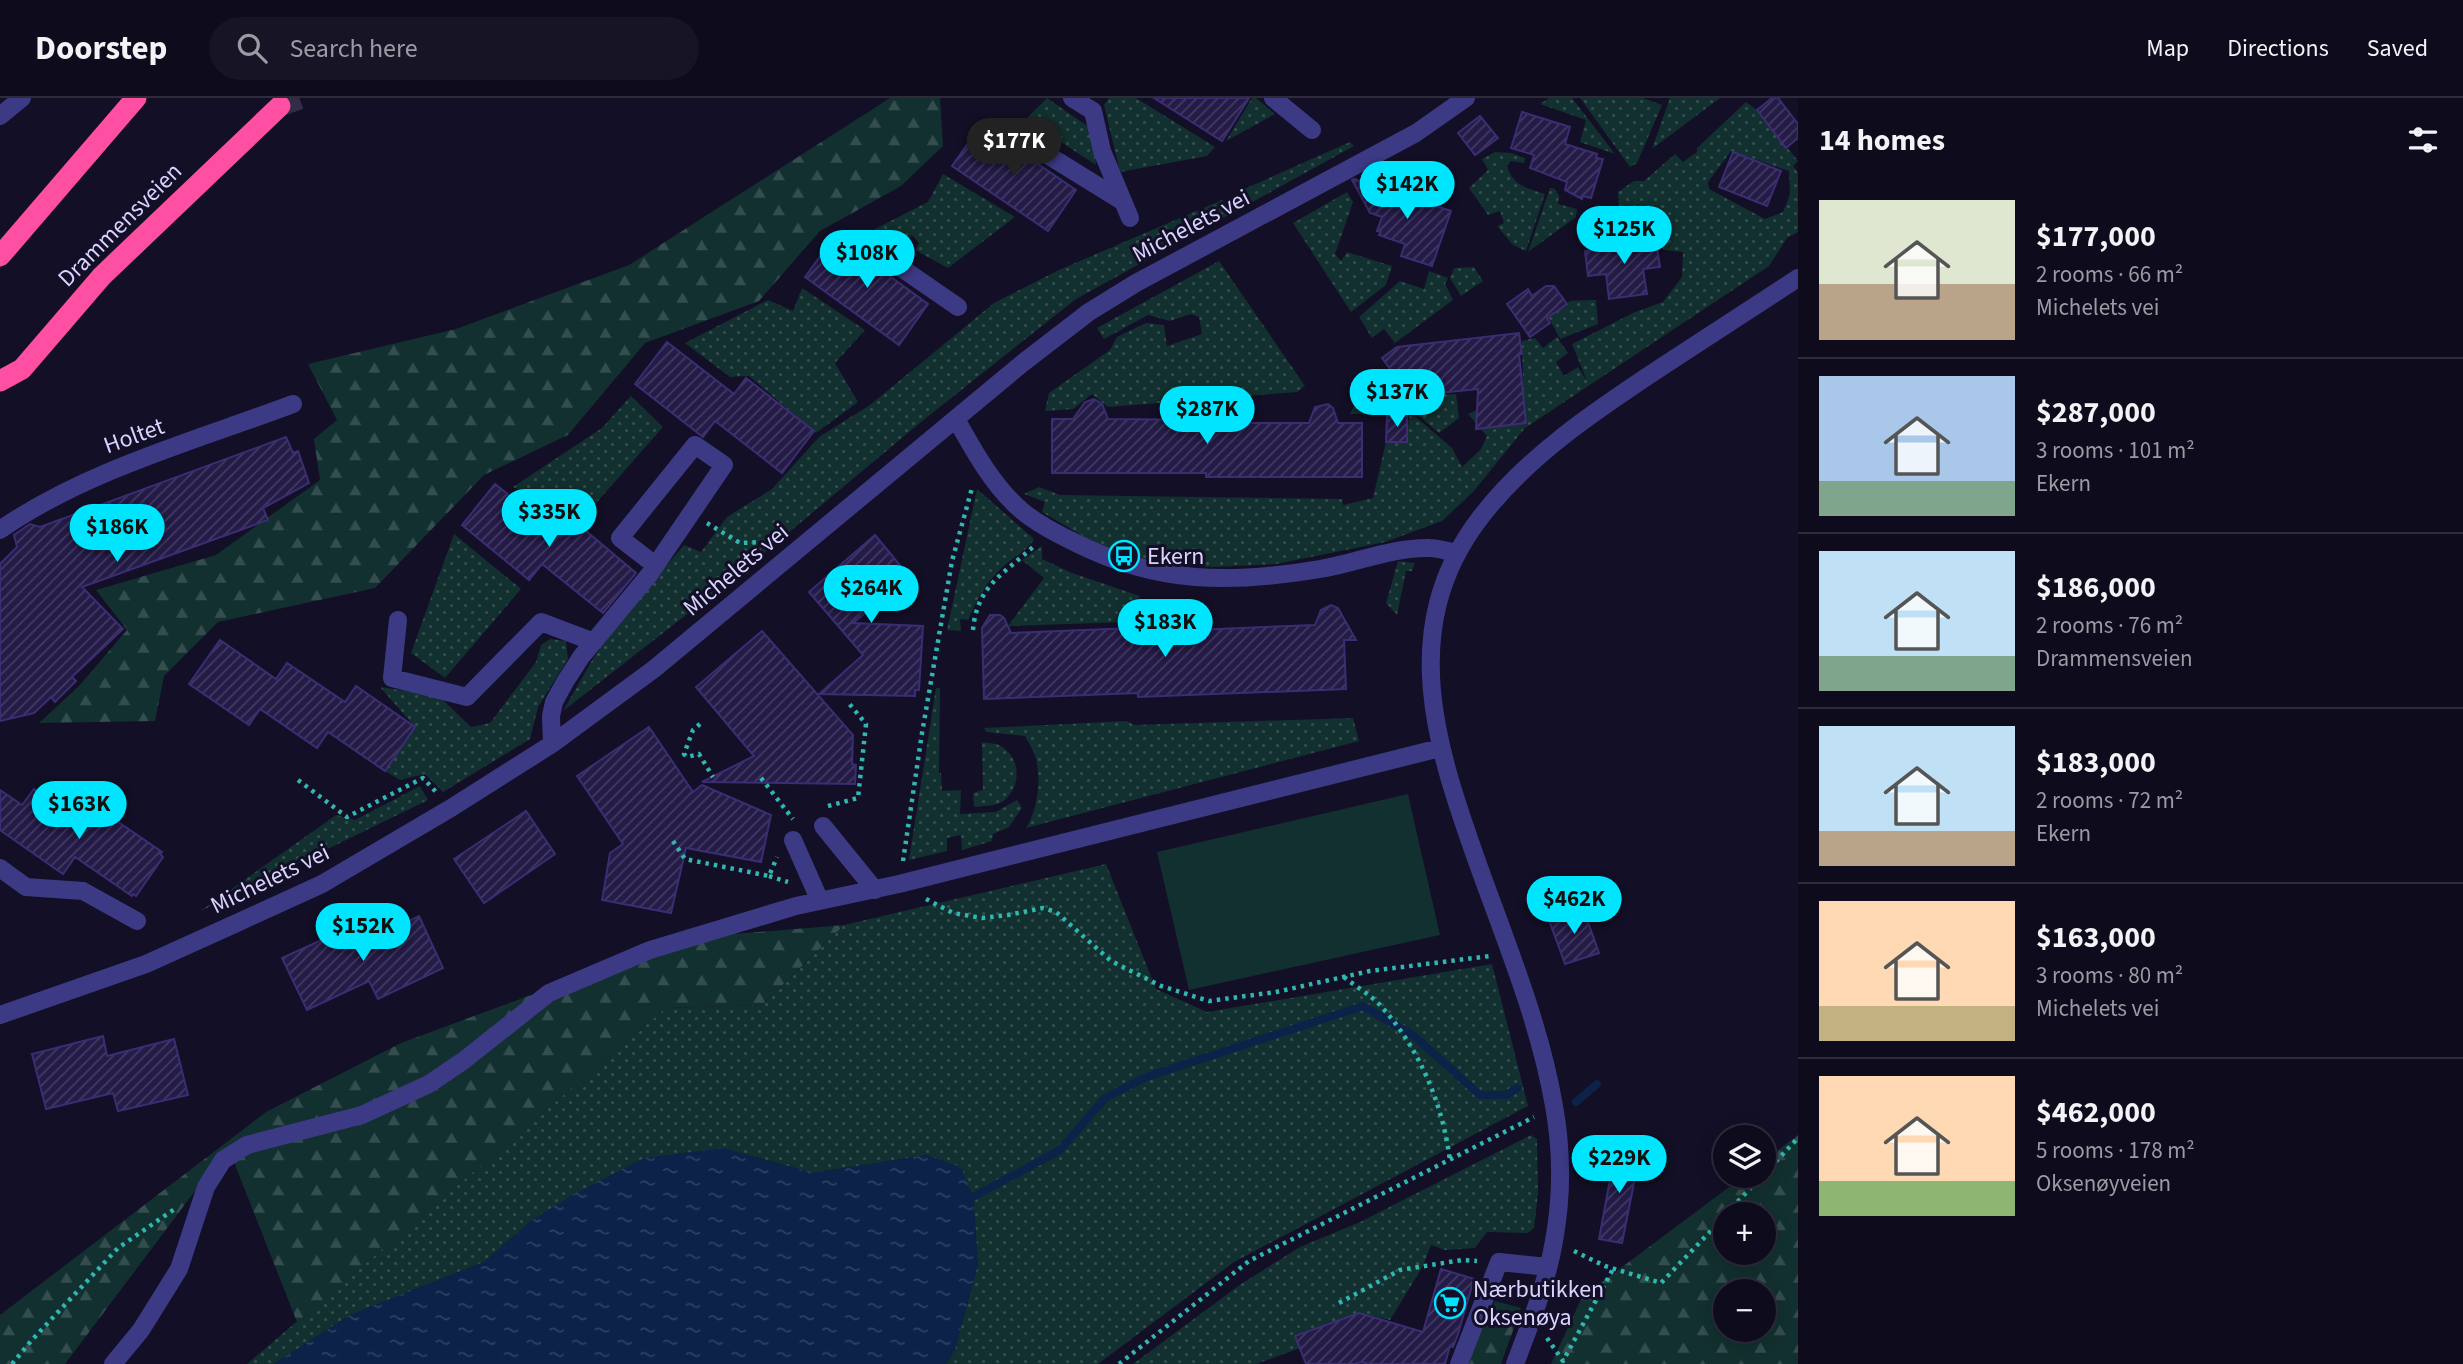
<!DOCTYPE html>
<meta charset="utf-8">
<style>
:root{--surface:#0e0b1c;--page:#171425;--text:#f1f3f6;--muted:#9b9ba3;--line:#2e2b3b;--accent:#00e5ff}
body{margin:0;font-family:"Source Sans 3",sans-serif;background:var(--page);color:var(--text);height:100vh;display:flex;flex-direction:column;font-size:26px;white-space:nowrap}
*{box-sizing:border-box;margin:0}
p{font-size:23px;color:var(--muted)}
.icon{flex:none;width:38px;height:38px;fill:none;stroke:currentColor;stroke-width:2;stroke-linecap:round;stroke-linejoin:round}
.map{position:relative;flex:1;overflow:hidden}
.side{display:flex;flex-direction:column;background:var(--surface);width:665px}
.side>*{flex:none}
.tools{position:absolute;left:1713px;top:1027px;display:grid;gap:14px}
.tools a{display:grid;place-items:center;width:63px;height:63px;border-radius:50%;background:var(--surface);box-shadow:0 4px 18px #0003,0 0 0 2px var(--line);font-size:35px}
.price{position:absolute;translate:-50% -60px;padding:0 16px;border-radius:24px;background:var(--accent);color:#111;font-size:23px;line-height:46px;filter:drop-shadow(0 2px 4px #0008)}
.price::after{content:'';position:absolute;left:50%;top:42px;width:21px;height:16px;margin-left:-10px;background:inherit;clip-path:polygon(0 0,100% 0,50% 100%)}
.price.active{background:#222;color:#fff}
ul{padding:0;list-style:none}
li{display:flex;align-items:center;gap:21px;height:175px;padding:0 21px}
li+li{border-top:2px solid var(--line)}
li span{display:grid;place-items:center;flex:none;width:196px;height:140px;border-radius:0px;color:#555}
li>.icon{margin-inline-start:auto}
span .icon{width:84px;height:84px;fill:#fffc;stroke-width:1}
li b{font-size:30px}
h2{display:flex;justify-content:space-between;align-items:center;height:84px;padding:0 21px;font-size:30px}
header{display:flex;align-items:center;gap:42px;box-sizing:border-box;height:98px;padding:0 35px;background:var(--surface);border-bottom:2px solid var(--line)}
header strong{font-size:33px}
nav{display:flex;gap:38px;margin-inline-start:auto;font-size:24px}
.search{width:490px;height:63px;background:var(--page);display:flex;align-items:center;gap:18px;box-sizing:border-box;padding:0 24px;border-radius:38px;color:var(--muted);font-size:26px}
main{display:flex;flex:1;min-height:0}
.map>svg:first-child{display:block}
.grass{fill:url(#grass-dots);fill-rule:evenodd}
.forest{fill:url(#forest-firs);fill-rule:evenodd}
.park{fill:#12302f}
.water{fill:url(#water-ripples)}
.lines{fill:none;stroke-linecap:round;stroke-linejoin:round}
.stream{stroke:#0c2248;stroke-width:8}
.building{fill:url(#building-hatch);stroke:#3b2d73;stroke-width:2}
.highway-tunnel{stroke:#312d47;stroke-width:21;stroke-dasharray:21 10;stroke-linecap:butt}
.path{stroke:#2fb8b0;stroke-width:4.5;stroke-dasharray:3.5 5;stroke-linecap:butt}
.minor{stroke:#3d3a85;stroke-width:18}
.highway{stroke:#ff4fa3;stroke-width:21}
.labels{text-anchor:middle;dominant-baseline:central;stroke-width:6;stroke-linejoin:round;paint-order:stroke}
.street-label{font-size:24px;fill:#d9d4ff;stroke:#130f26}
.poi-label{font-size:24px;fill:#d9d4ff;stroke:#130f26;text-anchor:start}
</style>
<header>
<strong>Doorstep</strong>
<div class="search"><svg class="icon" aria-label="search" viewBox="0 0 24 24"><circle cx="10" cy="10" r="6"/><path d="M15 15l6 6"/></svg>Search here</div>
<nav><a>Map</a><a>Directions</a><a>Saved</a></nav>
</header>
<main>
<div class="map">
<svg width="1798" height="1266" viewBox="0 0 1798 1266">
<defs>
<pattern id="grass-dots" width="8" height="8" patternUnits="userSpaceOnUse" patternTransform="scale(1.75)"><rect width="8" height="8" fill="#12302f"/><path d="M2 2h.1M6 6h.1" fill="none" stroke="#344d4e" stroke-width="1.8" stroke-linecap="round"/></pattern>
<pattern id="forest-firs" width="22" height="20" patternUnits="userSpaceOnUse" patternTransform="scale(1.75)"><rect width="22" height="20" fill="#12302f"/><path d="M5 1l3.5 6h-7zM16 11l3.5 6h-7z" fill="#344d4e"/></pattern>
<pattern id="water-ripples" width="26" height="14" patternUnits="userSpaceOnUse" patternTransform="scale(1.75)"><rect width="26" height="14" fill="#0c2248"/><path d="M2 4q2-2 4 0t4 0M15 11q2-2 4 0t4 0" fill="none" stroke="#2f4163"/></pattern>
<pattern id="building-hatch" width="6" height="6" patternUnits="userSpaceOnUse" patternTransform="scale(1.75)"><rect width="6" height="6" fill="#241b47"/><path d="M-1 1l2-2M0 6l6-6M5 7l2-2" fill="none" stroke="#433b63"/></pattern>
</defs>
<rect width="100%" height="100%" fill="#130f26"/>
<path class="grass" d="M1047 0 1093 32 1096 67 1026 21Z
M1109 0H1136L1215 49 1207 58 1120 74 1104 7Z
M1252 0H1256L1275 16 1226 43Z
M1549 0H1572L1615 56 1580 44 1586 22 1540 6Z
M1580 0H1643L1662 7 1637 65 1630 69Z
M1670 0H1720L1652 51Z
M1746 4 1757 12 1798 63 1793 68 1798 75V134L1787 140 1769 168 1525 330 1473 394 1442 423 1385 444 1276 466 1212 469 1148 464V460H1157L1159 453 1146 452V463L1093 444 1042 414 1045 404 1024 396 1039 389 1060 397 1342 401 1343 407 1373 400 1386 344H1407L1409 318 1416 319 1452 350 1462 369 1481 351 1487 338 1468 316 1479 311 1483 291 1523 284 1522 243 1535 240 1543 250 1557 239 1568 255 1556 264 1564 278 1578 269 1587 283 1572 246 1635 214 1663 204 1682 179 1683 154 1664 152 1652 134 1634 132 1626 124 1620 126 1618 94 1634 83H1644L1675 56 1683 64 1697 54V50ZM1731 53 1789 73 1790 96 1783 114 1765 121 1709 91 1708 84Z
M1350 44 1354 48 1076 201 921 324 745 471 563 613 594 559 633 506 684 447 701 454 727 419 772 391 819 339 870 307 994 205 1059 172 1222 102 1227 110 1243 103 1242 92Z
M1495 54 1511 55 1525 60 1524 65 1511 63 1507 67C1511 86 1527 91 1545 96L1526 153 1513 147 1497 128 1504 125 1500 113 1488 117 1469 90 1488 72 1482 61Z
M943 76 1015 119 948 170 915 152 919 145 912 137 897 157 872 144 875 131 928 104Z
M1550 90 1555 91 1559 98 1558 106 1577 111 1576 119 1528 154Z
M1347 94 1353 104 1335 156 1341 163 1347 154 1392 168 1386 187 1351 214 1293 125Z
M1219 163 1305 288 1297 294 1108 309 1092 296 1073 311 1045 313 1049 295 1110 252 1117 239 1146 225 1164 227 1167 248 1202 236 1199 219 1191 216 1170 223 1148 217 1104 241 1097 230Z
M1474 169 1483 183 1461 198 1450 180 1454 170Z
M1429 173 1448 180 1445 186 1453 202 1395 245 1384 231 1372 240 1359 219 1400 183 1424 191Z
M802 190 865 232 835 265 858 304 816 335 749 278 730 279 685 245 768 202 793 213Z
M1596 202 1598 226 1560 241 1549 220 1570 203Z
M1381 271 1416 316H1350L1367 280Z
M1456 296 1459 320 1439 335 1419 318 1425 312 1414 297Z
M631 298 663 329 582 421 513 389 602 330Z
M977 391 1034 441C1028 452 1014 459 1005 467 986 484 978 500 968 522L960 521 961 533 947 532Z
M454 436 521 491 445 580 411 555Z
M1042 448V461L1072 475 1140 498 1127 524 1008 528 1044 480 1022 462Z
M1398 463 1415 465 1412 473H1406L1397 517 1386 505Z
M550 541 566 543 568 561 538 609 530 641 443 694 425 676 400 682 385 673 415 629 380 589 439 598 471 629 490 625 536 564 541 547Z
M936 590H940L939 675H941L942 693 961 692 960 716 996 714 1017 702 1022 710 1009 729 993 736 992 743 962 752 961 737 947 740V753L909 762Z
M1353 620 1359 643 1026 730C1038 711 1042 680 1035 658 1033 651 1028 644 1025 638L986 634 984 630 1127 623 1134 627Z
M982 644C987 645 994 645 999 647 1022 659 1022 690 1002 704 995 708 983 708 974 709L973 695 983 692Z
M420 688 428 702 199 814 336 717 355 722Z
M1106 766 1156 891 1207 914 1492 866 1528 1008 1234 1164 1098 1266H946L955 1251 978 1166 973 1099 927 1057 813 1075 723 1050 535 1120 484 1164 350 1217 274 1266H247L666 910 762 907 844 827Z
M1531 1037 1537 1041 1538 1096 1534 1130 1528 1135 1487 1134 1475 1150 1445 1152 1431 1147 1423 1168 1390 1222 1358 1215 1296 1238 1300 1250 1256 1266H1133L1241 1186 1300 1149 1360 1124Z"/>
<path class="forest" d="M890 0H940L943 48 901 88 820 133 759 203 645 245 568 337 484 377 375 490 218 524 164 578 155 623 39 625 78 589 127 532 96 492 216 457 320 382 314 341 337 322 308 266 456 231 629 167Z
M844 827 762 907 666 910 297 1224 228 1049 65 1266H0V1217L266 1014 401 945 685 840Z
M1798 1037V1266H1551L1582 1199 1744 1078H1764V1063ZM1726 1116H1764V1155H1726ZM1726 1194H1764V1232H1726Z
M1495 1203 1521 1210 1501 1266H1467Z"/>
<path class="park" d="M1408 696 1440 837 1189 892 1157 754Z"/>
<path class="water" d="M723 1050 813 1075 927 1057 961 1069 973 1099 978 1166 955 1252 946 1266H274L350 1217 484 1164 535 1120 574 1096 644 1060Z"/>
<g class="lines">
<path class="stream" d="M1576 1004 1597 986
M973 1099 1060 1052 1105 1000 1146 979 1363 908 1414 938 1480 997H1506L1518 990"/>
</g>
<path class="building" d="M1154 0H1249L1222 43Z
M1772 0H1778L1798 26V40L1786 50 1757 12Z
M1522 14 1570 29 1565 46 1597 56 1596 60 1603 61 1591 100 1583 98 1582 101 1565 92 1567 84 1530 70 1534 57 1511 50Z
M1480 18 1498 40 1475 57 1458 35Z
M981 27 1076 92 1048 133 952 68Z
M1733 54 1781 73 1767 108 1719 89Z
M1354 81 1451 113 1432 168 1401 158 1405 146 1379 137 1381 134 1377 133 1382 119 1370 115 1352 82Z
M835 138 928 206 899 247 805 179Z
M1640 141V145L1656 143 1660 169 1643 171 1647 196 1609 201 1606 176 1588 178 1585 153 1600 151 1599 147Z
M1546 188H1554L1567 206 1547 220 1550 225 1530 239 1507 206 1528 191 1532 198Z
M1519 235 1522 256H1519L1526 325 1476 331 1478 291 1410 298 1382 260 1397 249Z
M667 244 734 296 746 280 814 333 782 375 715 323 703 339 635 286Z
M1094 301 1102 306 1108 321 1208 322V325H1309L1315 309 1328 306 1333 310 1338 325H1362V379H1206V375H1052V321H1073L1085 304Z
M1387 318H1407V344H1386Z
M286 339 293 355 298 353 309 385 263 410 268 422 82 489 123 531 72 579 76 583 55 604 51 599 34 615 0 623V466L17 449 14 437 30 426 40 429Z
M495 386 561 439 574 423 636 475 603 515 542 466 529 482 462 427Z
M875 437 909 478 853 525 923 528 919 592H915V598L819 596 863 557 809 494Z
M1331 507 1338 510 1356 542H1344L1346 591 1138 599V595L984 601 982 530 990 517H1000L1004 520 1011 535 1159 529 1168 515 1177 513 1182 515 1194 532 1315 527 1321 512Z
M762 533 853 637 852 666 856 667 855 686 702 684 754 658 696 589Z
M220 542 276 581 287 565 345 604 356 588 415 629 385 673 328 634 317 650 260 611 249 627 189 586Z
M649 629 693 694 702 687 771 717 761 764 686 750 671 815 602 802 610 755 623 746 577 678Z
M34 691 91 730 102 713 162 754 160 756 163 759 136 798 133 796 132 798 75 759 63 776 0 732V692L22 707Z
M526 713 555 756 484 805 454 761Z
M1583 810 1599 855 1565 866 1549 822Z
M419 818 443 870 378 901 369 883 307 912 282 860 348 830 357 848Z
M103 938 107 958 174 941 188 997 118 1013 113 995 46 1011 32 956Z
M1616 1049 1640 1055 1622 1145 1599 1141Z
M1441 1171 1474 1181 1458 1236 1453 1249 1450 1248 1445 1266H1369L1361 1264 1354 1266H1306L1295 1238 1359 1215 1423 1234Z"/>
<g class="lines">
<path class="highway-tunnel" d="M280 8 302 0"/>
<path class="path" d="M707 425 740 445 763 444 769 447
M973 532C977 486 1006 475 1036 446
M700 626 693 632 684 656 687 659 699 656 713 679
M761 680 793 721
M298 682 347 719 423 680 436 694
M828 708 858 700 866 626 847 603
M673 743 685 761 769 778 777 759
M903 763 922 635 952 463 972 390
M769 778 788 784
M926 801 953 815 982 820 1008 817 1043 810 1056 814 1111 863 1161 888 1209 903 1276 894 1370 873 1490 858
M1344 879C1355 888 1369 896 1379 906 1419 949 1443 1006 1450 1063
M1764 1076 1798 1040
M1726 1116 1762 1078
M1574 1153 1605 1168 1661 1185 1726 1117
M1339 1205 1400 1172 1462 1162 1477 1163
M1547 1240 1563 1263 1613 1171
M12 1266 31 1243 118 1150 176 1110
M1119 1266 1249 1163 1534 1019"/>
<path class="minor" d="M1072 0 1093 13 1102 53 1130 120
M1273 0 1312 32
M0 18 22 0
M1038 51 1122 103
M897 167 958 209
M956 321C974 353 993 388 1021 412 1037 426 1057 436 1076 445 1158 486 1231 486 1320 471 1356 465 1393 449 1430 450 1438 450 1447 453 1456 455
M0 432C84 373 197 342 293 306
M398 522 392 580 467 599 541 524 594 544
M552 646 551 618 554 604 565 584 581 559 649 477 724 367 695 347 620 440 655 467
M823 728 875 792
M793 742 820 803
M0 770 26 789 83 793 137 823
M0 917 146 866 239 824 322 786 451 710 552 646 654 571 1024 264 1089 214 1136 185 1416 35 1466 0
M113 1266 141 1232 179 1171 206 1089 223 1062 247 1047 362 1017 429 986 463 963 549 895 650 852 796 808 899 786 1440 650
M1459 1266 1499 1164 1548 1169
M1515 1266C1530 1226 1547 1185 1554 1143 1562 1099 1562 1052 1554 1008 1540 926 1507 847 1479 769 1437 651 1395 531 1480 420 1528 357 1598 311 1663 268 1708 239 1753 209 1798 180"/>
<path class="highway" d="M0 158 136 0
M0 283 22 271 102 178 280 8"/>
</g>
<defs>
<g id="bus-ring" transform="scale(1.575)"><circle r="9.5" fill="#130f26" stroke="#00e5ff" stroke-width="1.5"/><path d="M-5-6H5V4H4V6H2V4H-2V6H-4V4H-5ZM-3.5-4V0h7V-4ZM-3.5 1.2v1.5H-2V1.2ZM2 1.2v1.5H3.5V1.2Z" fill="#00e5ff"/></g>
<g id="supermarket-ring" transform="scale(1.575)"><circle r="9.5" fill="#130f26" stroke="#00e5ff" stroke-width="1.5"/><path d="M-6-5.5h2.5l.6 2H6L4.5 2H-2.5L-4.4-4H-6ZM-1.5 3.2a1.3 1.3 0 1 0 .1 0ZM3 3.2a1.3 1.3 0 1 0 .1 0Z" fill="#00e5ff"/></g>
</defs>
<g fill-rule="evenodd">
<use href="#bus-ring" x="1124" y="458"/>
<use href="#supermarket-ring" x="1450" y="1205"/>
</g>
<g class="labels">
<g class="street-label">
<text transform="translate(120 127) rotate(-45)">Drammensveien</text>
<text transform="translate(1191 128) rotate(-28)">Michelets vei</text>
<text transform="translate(134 338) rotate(-20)">Holtet</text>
<text transform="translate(736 472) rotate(-40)">Michelets vei</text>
<text transform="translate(270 781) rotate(-26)">Michelets vei</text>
</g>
<g class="poi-label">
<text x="1147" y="458">Ekern</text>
<text x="1473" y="1191">Nærbutikken<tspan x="1473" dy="28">Oksenøya</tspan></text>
</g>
</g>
</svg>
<div class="tools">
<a><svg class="icon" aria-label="layers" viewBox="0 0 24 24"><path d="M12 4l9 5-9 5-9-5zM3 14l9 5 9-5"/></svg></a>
<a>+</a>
<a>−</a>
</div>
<b class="price active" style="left:1014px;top:80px">$177K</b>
<b class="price" style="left:1407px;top:123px">$142K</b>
<b class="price" style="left:1624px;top:168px">$125K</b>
<b class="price" style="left:867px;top:192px">$108K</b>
<b class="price" style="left:1397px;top:331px">$137K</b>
<b class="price" style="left:1207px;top:348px">$287K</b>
<b class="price" style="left:549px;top:451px">$335K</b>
<b class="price" style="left:117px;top:466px">$186K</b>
<b class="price" style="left:871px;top:527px">$264K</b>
<b class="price" style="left:1165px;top:561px">$183K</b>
<b class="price" style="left:79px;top:743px">$163K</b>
<b class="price" style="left:1574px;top:838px">$462K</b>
<b class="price" style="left:363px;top:865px">$152K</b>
<b class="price" style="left:1619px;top:1097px">$229K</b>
</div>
<section class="side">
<h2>14 homes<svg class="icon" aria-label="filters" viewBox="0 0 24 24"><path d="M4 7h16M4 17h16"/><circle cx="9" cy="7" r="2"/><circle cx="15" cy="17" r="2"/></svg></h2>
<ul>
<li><span style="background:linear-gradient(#dfe7d0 60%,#b9a48a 0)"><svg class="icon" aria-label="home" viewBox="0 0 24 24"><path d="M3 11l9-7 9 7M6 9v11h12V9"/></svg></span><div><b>$177,000</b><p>2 rooms · 66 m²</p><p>Michelets vei</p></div></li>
<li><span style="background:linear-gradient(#a9c7e8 75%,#7fa58c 0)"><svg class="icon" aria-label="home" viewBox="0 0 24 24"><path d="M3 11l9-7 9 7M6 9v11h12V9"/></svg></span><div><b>$287,000</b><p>3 rooms · 101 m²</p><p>Ekern</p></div></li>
<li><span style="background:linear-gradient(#bfe0f5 75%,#7fa58c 0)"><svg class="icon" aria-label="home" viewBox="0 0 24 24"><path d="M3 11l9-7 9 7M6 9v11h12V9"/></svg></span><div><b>$186,000</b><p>2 rooms · 76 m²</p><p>Drammensveien</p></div></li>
<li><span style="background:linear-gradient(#bfe0f5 75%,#b9a48a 0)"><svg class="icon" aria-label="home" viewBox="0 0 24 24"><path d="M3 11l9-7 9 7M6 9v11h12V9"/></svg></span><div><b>$183,000</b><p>2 rooms · 72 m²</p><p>Ekern</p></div></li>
<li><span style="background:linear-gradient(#ffd9b3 75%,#c2b280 0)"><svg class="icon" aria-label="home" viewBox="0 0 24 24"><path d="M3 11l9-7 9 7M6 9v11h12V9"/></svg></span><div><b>$163,000</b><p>3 rooms · 80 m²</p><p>Michelets vei</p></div></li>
<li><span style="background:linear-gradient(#ffd9b3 75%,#8fb573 0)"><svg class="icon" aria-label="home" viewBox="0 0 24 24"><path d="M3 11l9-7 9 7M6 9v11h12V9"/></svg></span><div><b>$462,000</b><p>5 rooms · 178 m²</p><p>Oksenøyveien</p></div></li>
</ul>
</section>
</main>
